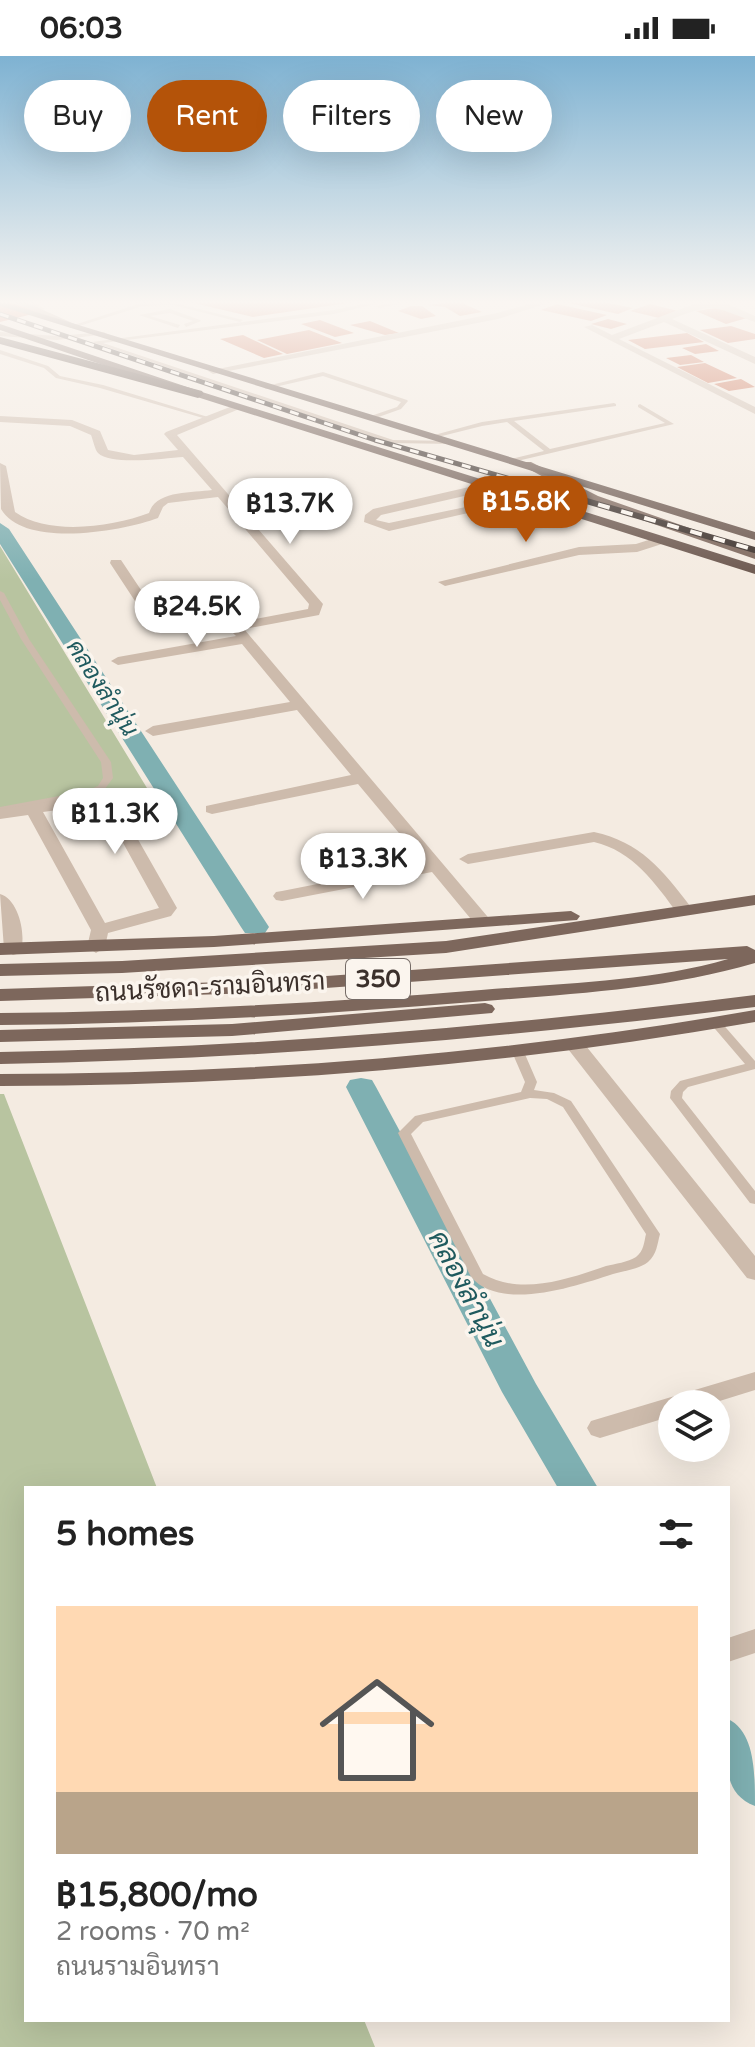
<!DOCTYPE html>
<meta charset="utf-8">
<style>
:root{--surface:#fff;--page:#f2f2f2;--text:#222;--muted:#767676;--line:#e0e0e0;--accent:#b45309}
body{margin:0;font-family:"Varela Round",Sarabun,sans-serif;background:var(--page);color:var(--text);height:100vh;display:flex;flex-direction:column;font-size:30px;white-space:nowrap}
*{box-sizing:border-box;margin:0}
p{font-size:26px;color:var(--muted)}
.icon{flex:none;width:44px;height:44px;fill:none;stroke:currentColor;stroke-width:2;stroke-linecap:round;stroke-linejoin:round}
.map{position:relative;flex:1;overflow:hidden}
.drawer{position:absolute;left:24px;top:1430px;width:706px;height:536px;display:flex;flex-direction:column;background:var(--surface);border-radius:0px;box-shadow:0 8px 32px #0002}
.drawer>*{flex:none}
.banner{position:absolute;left:24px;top:24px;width:708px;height:72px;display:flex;gap:16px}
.buttons{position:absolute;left:658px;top:1334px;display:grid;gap:16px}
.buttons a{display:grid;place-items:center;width:72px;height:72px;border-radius:50%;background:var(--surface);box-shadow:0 8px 32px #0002;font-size:40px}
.price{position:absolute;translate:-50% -68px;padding:0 18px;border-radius:28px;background:#fff;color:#222;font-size:26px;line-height:52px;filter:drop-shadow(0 2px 4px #0008)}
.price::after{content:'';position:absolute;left:50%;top:48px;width:24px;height:18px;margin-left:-12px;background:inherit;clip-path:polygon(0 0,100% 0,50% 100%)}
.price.on{background:var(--accent);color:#fff}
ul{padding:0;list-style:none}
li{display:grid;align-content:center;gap:16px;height:424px;padding:0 32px}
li+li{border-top:2px solid var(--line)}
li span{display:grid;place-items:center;height:248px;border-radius:0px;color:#555}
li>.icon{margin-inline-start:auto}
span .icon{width:144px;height:144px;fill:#fffc;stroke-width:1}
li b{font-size:34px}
h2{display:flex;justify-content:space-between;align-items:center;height:96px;padding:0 32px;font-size:34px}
.chip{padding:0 28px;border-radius:36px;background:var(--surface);box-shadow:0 8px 32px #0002;font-size:28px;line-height:72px}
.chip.on{background:var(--accent);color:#fff}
.status{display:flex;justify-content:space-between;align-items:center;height:56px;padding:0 40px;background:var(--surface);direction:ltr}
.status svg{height:22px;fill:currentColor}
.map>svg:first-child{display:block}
.green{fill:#b8c4a0}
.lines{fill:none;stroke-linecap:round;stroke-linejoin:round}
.canal{fill:#7fb0b2;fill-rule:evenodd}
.building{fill:#c8694b}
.service{fill:#cdbbac;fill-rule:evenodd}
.minor{fill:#cdbbac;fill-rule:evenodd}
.secondary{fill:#a18a7d;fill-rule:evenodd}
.primary{fill:#7d675c;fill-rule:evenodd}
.trunk{fill:#6c584f;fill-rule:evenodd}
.motorway{fill:#5c4a42;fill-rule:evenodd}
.rail-far1-casing{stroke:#3b302b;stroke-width:5}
.rail-casing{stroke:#3b302b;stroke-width:6}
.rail-far1{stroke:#fbf5ee;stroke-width:3;stroke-dasharray:9;stroke-linecap:butt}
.rail{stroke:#fbf5ee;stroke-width:4;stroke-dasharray:12;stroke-linecap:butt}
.labels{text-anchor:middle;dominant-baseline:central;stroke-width:7;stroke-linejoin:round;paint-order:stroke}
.far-water-label{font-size:24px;font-style:italic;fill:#1f5a5e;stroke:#fbf5ee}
.shield{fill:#fbf5ee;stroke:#756b66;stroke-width:2}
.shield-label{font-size:24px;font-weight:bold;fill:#3b302b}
.street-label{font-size:26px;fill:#3b302b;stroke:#fbf5ee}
.water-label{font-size:28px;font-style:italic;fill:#1f5a5e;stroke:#fbf5ee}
</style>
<div class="status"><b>06:03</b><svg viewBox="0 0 49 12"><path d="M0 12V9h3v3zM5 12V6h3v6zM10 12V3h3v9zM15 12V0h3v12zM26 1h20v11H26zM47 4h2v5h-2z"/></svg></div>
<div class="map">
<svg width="755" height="1991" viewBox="0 0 755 1991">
<rect width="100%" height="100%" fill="#f4ebe1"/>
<path class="green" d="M0 490 150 737 0 758Z
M0 1038H4L157 1432H26V1964H364L375 1991H0Z"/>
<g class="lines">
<path class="canal" d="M0 467 9 473 269 871 265 877H245L241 871 0 488Z
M361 1022 372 1024 376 1031 536 1328 598 1432H558L502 1336 346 1031 350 1024Z
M728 1663C755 1676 755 1717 755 1750 718 1736 728 1696 728 1663Z"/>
</g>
<path class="building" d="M0 245H5L41 256 0 266Z
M362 245 253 261 189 246V245Z
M458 245 482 256 460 260 445 251 427 249Z
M599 245 633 252 618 258 564 246Z
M557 248 607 259 591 265 541 254Z
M650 248 678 255 659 262 630 255Z
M411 250H422L436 260 421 263 398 255Z
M722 251 747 262 726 268 696 255Z
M608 263 627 268 611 273 591 268Z
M320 264 354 277 335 281 301 268Z
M370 265 399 277 385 279 350 269Z
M731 270 755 278V283L728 287 700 274Z
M309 274 342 287 287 298 257 284Z
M687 277 704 286 645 293 628 284Z
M243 279 283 298 264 302 220 283Z
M706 288 719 295 695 298 682 292Z
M691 299 704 306 680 309 666 302Z
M705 307 737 322 708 327 677 311Z
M741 323 755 331 729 335 714 328Z"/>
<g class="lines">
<path class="service" d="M25 245H32L45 253 40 254Z
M167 245 243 264 240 266 173 249 143 250 76 271 71 270 141 247Z
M378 245H388L334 258 103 287 393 384 452 385 454 386V388L390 387 92 286 334 254Z
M402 245H415L379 252 376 250Z
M170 253 200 264 201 265 186 271 184 268 193 265 170 257 150 260 180 269 178 272 139 259Z
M0 276 57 280 104 276 107 278 57 284 0 280Z
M0 294 48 310 60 320 103 329 208 361 203 362 100 332 56 322 44 312 0 298Z
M323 316 407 344 408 345 401 353 370 364 367 362 368 361 397 351 401 346 323 320 266 333 263 331Z
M614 347 616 348V350L514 365 550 393 665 367 638 351V349L640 348 674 368 513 406 511 405V403L544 395 507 366 482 370 430 383 427 381 482 366Z
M0 535 4 537 29 583 111 706 113 722 104 734 92 739 0 757V751L86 735 98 730 103 722 101 706 21 583 0 544Z
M716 963 720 965 755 1005V1013L688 1031 683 1036 682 1042 755 1135V1148L750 1147 670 1042 671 1035 680 1025 745 1008 710 967Z
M518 992 524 996 537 1026 534 1034 554 1037 571 1045 660 1178C657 1189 657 1198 648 1206 639 1213 624 1215 613 1218 576 1230 501 1256 471 1221L398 1077 415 1060 521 1036 525 1026 512 996ZM530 1042 547 1043 563 1051 646 1178C644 1186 644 1195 636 1201 628 1206 615 1208 606 1210 568 1223 521 1240 483 1218L411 1078 423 1066Z"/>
<path class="minor" d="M540 245H555L498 263 213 318 208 315 497 257Z
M702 245 723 246 755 260V266C712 251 717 246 672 263L755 301V308L664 266 619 283 755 351V358L584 271 592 269 612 279Z
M235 349 244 351 177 379 323 548 319 559 244 573 487 860 490 864 487 868H475L432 816 282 845 276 844 273 840 276 836 282 835 424 807 358 728 212 758 206 756V750L351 719 297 654 153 680 145 675 153 670 290 646 242 588 118 609 111 605 118 601 236 580 231 575 156 577 110 507 111 504H121L165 570 235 567 308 553 309 548 218 441 168 447 163 451 158 462C123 475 24 493 1 453L0 407 6 410 15 456C49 480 112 471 149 457 156 434 192 437 212 434L183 401C166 402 111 410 98 397 95 394 93 384 91 379L70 370 0 366V360L72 364 100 375 108 394 134 399 178 394 164 378 166 376Z
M491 426 497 430 495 433 381 459 376 464 389 467 528 438 534 442 389 475 364 466 365 459 373 453Z
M661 480 667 484 665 487 637 496 579 499 445 530 438 526 579 491 636 488Z
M93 739 110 743 119 750 177 852 171 860 108 877 105 891 96 897 87 891 91 874 28 759 0 763V753ZM93 749 106 756 159 852 105 867 43 756Z
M594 776C640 786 663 814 690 850L693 854 690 858H678C655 827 633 795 594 786L468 808 459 803 468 798Z
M0 838C19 843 27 881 20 897L13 899 4 893Z
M575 983 582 985 755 1200V1224L747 1222 568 993 565 989 568 985Z
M755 1316V1334L710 1348H672V1360L600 1382 591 1379 587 1372 591 1365Z
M755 1573V1597L728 1606V1582Z"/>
<path class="secondary" d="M11 245H23L79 270 71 272Z"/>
<path class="primary" d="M523 406H531L598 440 755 495V503L590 446 523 410Z
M755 839V849L446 897 122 917 0 920V908L122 905 446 885Z
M571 855 580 860 577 864 214 891 0 899V887L214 880Z
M747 890 755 894V907C663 934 568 938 473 946 316 959 158 968 0 969V957C161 956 321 947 481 934 563 927 649 926 728 903L256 937 0 945V933L256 925Z
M755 939V951C504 982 253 1004 0 1008V996C253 992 504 970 755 939Z
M485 947 492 949 495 953 492 957 232 980 0 986V974L232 968Z
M755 954V966C504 1010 254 1030 0 1030V1018C254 1018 504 998 755 954Z"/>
<path class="trunk" d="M0 245 755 476V484L0 250Z
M0 268 202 336 755 509V518L194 340 0 274Z"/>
<path class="motorway" d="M0 281 202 335 204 338 198 342 0 288Z"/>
<g class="rail-far1-casing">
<path id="rail-far1" d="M0 258 375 384 559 437"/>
</g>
<g class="rail-casing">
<path id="rail" d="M552 435 755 494"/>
</g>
<use href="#rail-far1" class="rail-far1"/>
<use href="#rail" class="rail"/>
</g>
<linearGradient id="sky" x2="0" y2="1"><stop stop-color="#7eb2d2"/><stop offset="0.47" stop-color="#faf6f2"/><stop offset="1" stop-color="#faf6f2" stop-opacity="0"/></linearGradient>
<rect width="755" height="524" fill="url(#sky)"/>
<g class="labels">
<g class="far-water-label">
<text transform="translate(102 632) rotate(57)">คลองลำนุ่น</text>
</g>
<rect class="shield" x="346" y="903" width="64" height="40" rx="6"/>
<g class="shield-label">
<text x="378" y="923">350</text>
</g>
<g class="street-label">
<text transform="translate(210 931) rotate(-3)">ถนนรัชดา-รามอินทรา</text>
</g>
<g class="water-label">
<text transform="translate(466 1233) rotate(62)">คลองลำนุ่น</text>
</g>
</g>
</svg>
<div class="buttons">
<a><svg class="icon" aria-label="layers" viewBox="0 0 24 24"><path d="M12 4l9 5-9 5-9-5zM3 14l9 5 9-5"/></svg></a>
</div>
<b class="price on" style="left:526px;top:488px">฿15.8K</b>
<b class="price" style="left:290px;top:490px">฿13.7K</b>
<b class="price" style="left:197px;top:593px">฿24.5K</b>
<b class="price" style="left:115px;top:800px">฿11.3K</b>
<b class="price" style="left:363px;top:845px">฿13.3K</b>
<div class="banner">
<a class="chip">Buy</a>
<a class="chip on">Rent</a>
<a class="chip">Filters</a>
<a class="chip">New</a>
</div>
<section class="drawer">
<h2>5 homes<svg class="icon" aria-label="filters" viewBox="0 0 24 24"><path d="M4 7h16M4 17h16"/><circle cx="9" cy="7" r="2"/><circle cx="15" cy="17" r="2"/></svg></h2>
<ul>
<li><span style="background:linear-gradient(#ffd9b3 75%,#b9a48a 0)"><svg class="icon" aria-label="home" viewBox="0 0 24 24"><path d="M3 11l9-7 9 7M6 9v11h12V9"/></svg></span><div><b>฿15,800/mo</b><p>2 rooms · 70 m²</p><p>ถนนรามอินทรา</p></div></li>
</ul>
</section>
</div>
